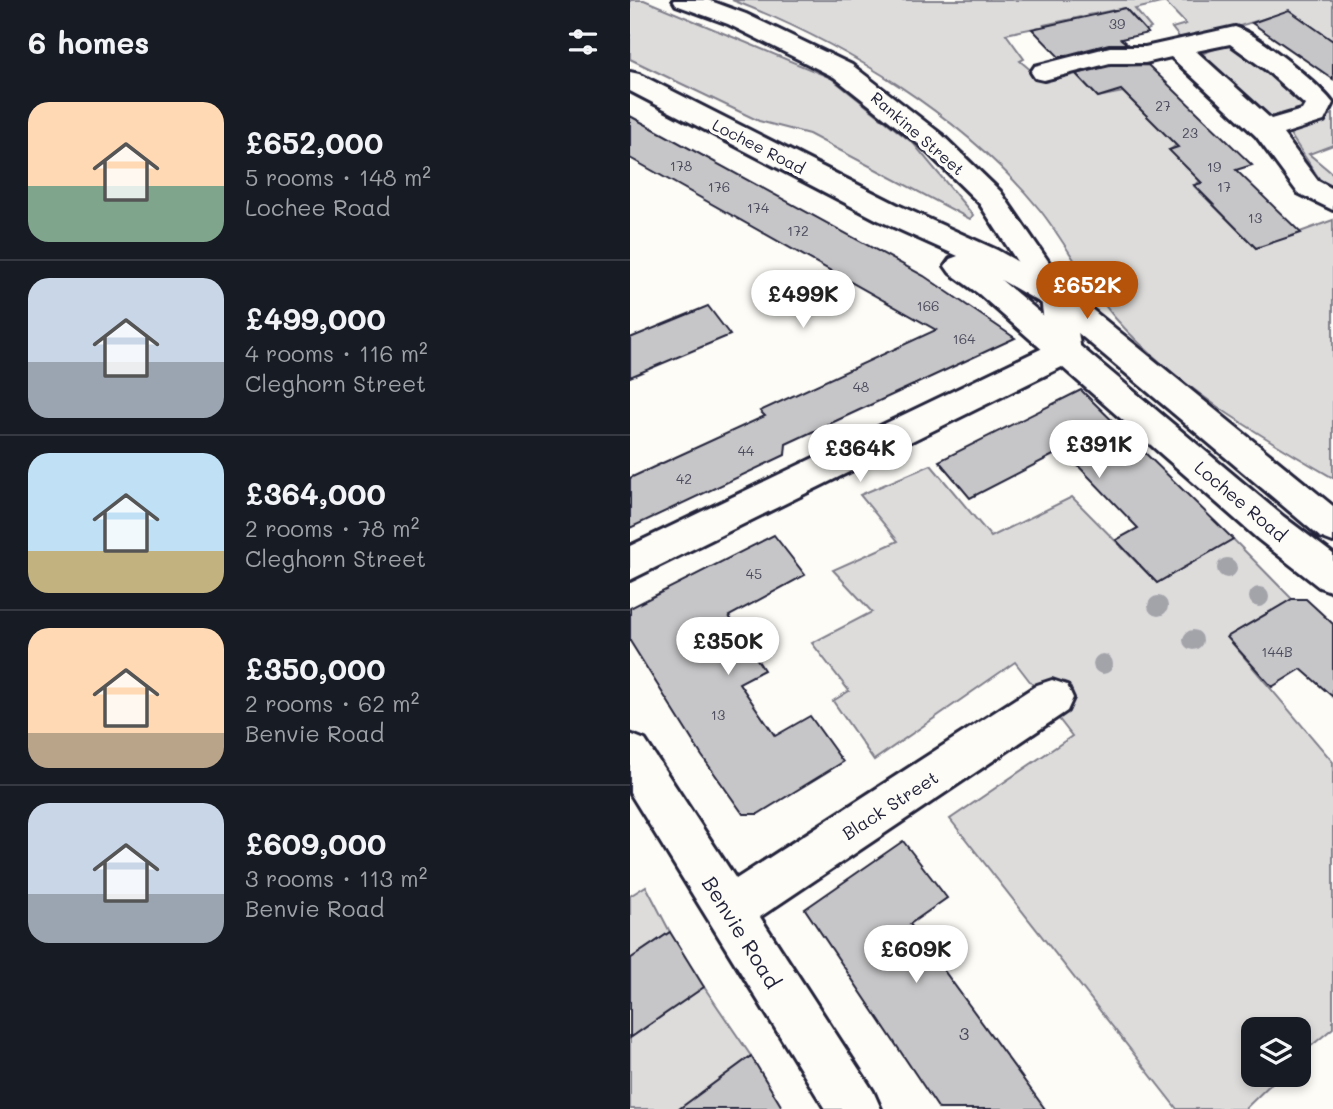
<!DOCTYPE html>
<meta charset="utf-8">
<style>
:root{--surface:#171b24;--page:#242831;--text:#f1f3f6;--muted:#9ea1a6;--line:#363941;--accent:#b45309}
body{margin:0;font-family:Mali,sans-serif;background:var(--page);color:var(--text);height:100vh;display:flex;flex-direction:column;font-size:26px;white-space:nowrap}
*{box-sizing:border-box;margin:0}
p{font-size:23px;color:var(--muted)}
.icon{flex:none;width:38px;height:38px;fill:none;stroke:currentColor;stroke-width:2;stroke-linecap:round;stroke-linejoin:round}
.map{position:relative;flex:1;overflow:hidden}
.drawer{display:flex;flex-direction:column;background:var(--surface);width:630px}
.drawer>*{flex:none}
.fabs{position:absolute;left:611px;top:1017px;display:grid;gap:14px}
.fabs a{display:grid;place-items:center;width:70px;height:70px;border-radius:14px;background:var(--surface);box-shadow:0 4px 10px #0003;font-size:35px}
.price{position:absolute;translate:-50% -60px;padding:0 16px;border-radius:24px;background:#fff;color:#222;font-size:23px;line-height:46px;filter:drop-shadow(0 2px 4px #0008)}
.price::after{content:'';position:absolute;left:50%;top:42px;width:21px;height:16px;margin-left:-10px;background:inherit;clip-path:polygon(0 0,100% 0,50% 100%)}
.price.selected{background:var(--accent);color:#fff}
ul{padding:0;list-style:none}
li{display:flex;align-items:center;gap:21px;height:175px;padding:0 28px}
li+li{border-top:2px solid var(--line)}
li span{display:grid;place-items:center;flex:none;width:196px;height:140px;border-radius:21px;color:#555}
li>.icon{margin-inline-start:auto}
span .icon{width:84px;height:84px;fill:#fffc;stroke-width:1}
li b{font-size:30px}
h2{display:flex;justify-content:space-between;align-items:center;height:84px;padding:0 28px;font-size:30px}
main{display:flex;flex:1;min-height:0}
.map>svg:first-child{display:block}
.green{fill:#dddcdb;stroke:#807f8b;stroke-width:2}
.building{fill:#c6c6c8;stroke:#22223b;stroke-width:2}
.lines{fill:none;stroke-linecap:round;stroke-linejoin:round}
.minor-casing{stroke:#22223b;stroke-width:6}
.major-casing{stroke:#22223b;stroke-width:6}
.minor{fill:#fdfcf7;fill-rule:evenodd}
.major{fill:#fdfcf7;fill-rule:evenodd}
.tree{fill:#a3a3aa}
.labels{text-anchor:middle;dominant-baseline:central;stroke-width:7;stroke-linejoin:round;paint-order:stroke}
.number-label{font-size:14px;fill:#4b4b5e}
.far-street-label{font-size:16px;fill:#22223b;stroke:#fdfcf7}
.street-label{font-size:18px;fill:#22223b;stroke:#fdfcf7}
.near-number-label{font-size:18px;fill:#4b4b5e}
.near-street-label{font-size:21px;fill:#22223b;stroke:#fdfcf7}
</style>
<main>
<section class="drawer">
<h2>6 homes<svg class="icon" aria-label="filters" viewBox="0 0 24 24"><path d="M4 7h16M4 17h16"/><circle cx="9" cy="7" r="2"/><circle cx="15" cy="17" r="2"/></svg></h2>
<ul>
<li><span style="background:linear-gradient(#ffd9b3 60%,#7fa58c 0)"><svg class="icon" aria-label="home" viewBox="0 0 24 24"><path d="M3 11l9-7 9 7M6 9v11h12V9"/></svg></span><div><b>£652,000</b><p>5 rooms · 148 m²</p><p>Lochee Road</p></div></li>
<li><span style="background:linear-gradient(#c9d6e8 60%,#9aa5b1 0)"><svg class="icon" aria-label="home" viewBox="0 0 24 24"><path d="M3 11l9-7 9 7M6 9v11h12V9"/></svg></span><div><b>£499,000</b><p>4 rooms · 116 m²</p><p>Cleghorn Street</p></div></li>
<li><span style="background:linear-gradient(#bfe0f5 70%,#c2b280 0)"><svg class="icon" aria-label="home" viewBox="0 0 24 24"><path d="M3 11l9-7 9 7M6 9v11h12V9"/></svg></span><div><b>£364,000</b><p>2 rooms · 78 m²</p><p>Cleghorn Street</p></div></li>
<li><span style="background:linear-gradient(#ffd9b3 75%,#b9a48a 0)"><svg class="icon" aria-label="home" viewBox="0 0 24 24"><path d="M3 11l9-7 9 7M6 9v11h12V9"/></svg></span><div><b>£350,000</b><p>2 rooms · 62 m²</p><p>Benvie Road</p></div></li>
<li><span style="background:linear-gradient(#c9d6e8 65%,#9aa5b1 0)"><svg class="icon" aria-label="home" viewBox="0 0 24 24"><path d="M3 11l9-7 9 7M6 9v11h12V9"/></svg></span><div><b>£609,000</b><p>3 rooms · 113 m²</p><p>Benvie Road</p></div></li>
</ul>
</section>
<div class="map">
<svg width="703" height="1109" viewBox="0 0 703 1109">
<rect width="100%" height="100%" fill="#fdfcf7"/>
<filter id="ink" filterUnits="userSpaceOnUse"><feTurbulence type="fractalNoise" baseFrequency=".0143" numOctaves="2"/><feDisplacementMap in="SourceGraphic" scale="14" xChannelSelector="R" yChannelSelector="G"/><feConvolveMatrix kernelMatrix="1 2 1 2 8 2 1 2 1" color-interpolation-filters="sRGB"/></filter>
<g filter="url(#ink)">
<path class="green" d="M0 0H14L201 78 284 144 343 215 340 219 179 134 129 121 0 59Z
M102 0H703V42L659 11 590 32 587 30 550 38 542 28 556 24 535 2 505 9 521 28 516 31 495 8 459 15 477 36 469 37 451 17 414 25 434 49 409 27 376 34 394 59 390 61 410 78 442 70 468 97 493 92 546 145 540 150 570 181 564 186 626 248 703 220V478C624 432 548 388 486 319 457 286 437 244 410 210 333 116 214 43 102 0Z
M598 39 681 104 676 112 648 119 634 115 572 62 571 54 596 45Z
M703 114V145L679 154 703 174V187L690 180 658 131Z
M301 465 361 537 442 497 527 583 603 539 662 599 597 637 703 762V1028L669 1056 668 1029H623V1074L650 1075 615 1109H547L320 819 442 736 385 662 244 760 203 701 219 691 182 643 242 612 203 570 268 541 230 495Z
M16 886 40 932 0 959V896Z
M74 987 121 1056 72 1092 81 1109H0V1038Z"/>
<path class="building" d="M495 8 518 33 491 39 497 44H479L429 57 402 29Z
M659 10 703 41V79L622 23Z
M518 65 622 165 606 170 671 233 626 248 564 185 572 183 539 150 548 147 491 90 468 97 446 74 480 66Z
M0 116 294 276 385 338 156 444 155 455 0 528V478L135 416 130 411 306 330 0 158Z
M78 306 100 335 0 377V338Z
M451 390 506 444 603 539 527 583 486 540 508 528 433 450 340 498 309 461Z
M144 535 175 575 99 616 134 670 109 683 145 736 180 716 213 762 128 814H113L72 756 0 641V608Z
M662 599H676L703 624V697L671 669 642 687 597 637Z
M273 841 317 898 280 924 415 1109H309L175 909Z
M40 932 74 987 0 1038V959Z
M121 1056 153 1109H49Z"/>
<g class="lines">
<g class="minor-casing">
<path id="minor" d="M43 0H78L116 14 222 65 311 134 370 191 438 290 443 298 451 352 446 360 0 580V546L417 346 411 298 349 203 291 146 204 77 98 24 46 5Z
M605 27C627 33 689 84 703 103L694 121 653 134 688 181 703 189V210L668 193 626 136 541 57 515 63H480L414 80 405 78 401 72 405 66 480 47H515ZM600 44 636 70 675 105 672 110 641 119 566 51Z
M422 680 437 685 443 698 437 711 130 917 243 1091 251 1109H195L0 793V734L15 740 106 879 407 685Z"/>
</g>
<g class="major-casing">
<path id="major" d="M0 72 9 74 270 206 367 250 438 290 703 506V542L690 537 416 306 371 280 654 517 703 554V592L689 587 628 539 349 294 320 273 315 266 320 259 328 256 248 220 0 91Z"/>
</g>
<use href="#minor" class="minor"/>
<use href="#major" class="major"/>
</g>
<g class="tree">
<circle cx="597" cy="568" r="10"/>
<circle cx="629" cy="597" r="10"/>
<circle cx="528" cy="606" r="10"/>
<circle cx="563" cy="640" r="10"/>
<circle cx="473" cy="664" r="10"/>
</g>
</g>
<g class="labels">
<g class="number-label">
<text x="487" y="23">39</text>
<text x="533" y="105">27</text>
<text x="560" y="132">23</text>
<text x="51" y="165">178</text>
<text x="584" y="166">19</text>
<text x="89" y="186">176</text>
<text x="594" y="186">17</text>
<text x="128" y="207">174</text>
<text x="625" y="217">13</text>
<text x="168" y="230">172</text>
<text x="298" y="305">166</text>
<text x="334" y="338">164</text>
<text x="231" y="386">48</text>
<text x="116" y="450">44</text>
<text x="54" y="478">42</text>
<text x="124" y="573">45</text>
<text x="647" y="651">144B</text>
<text x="88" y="714">13</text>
</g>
<g class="far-street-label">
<text transform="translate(288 133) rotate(41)">Rankine Street</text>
<text transform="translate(129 146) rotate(27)">Lochee Road</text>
</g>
<g class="street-label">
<text transform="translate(611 501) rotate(40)">Lochee Road</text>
<text transform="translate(260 805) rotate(-33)">Black Street</text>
</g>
<g class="near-number-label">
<text x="334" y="1033">3</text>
</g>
<g class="near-street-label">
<text transform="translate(112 932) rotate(58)">Benvie Road</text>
</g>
</g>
</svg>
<div class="fabs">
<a><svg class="icon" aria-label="layers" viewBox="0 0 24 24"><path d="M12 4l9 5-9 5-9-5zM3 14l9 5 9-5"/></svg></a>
</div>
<b class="price selected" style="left:457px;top:321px">£652K</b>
<b class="price" style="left:173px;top:330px">£499K</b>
<b class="price" style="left:469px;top:480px">£391K</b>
<b class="price" style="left:230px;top:484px">£364K</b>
<b class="price" style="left:98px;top:677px">£350K</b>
<b class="price" style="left:286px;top:985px">£609K</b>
</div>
</main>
